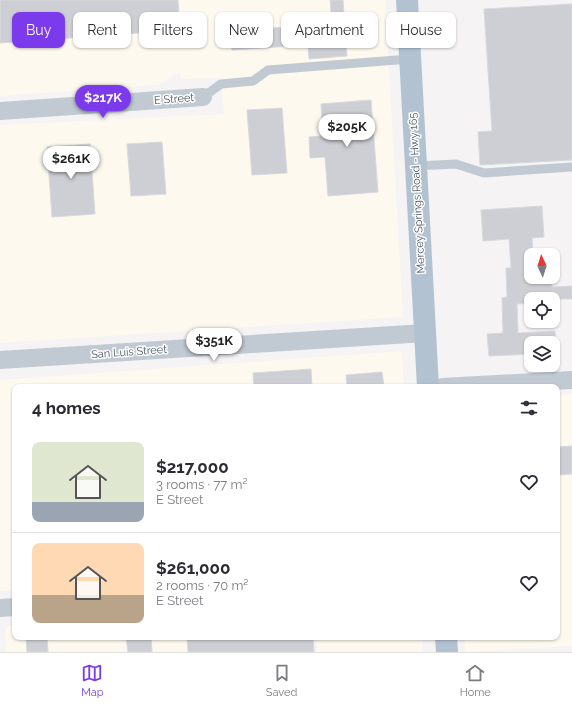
<!DOCTYPE html>
<meta charset="utf-8">
<style>
:root{--surface:#fff;--page:#f2f2f3;--text:#2b2b33;--muted:#7c7c81;--line:#e1e1e2;--accent:#7c3aed}
body{margin:0;font-family:Raleway,sans-serif;background:var(--page);color:var(--text);height:100vh;display:flex;flex-direction:column;font-size:15px;white-space:nowrap}
*{box-sizing:border-box;margin:0}
p{font-size:13px;color:var(--muted)}
.icon{flex:none;width:22px;height:22px;fill:none;stroke:currentColor;stroke-width:2;stroke-linecap:round;stroke-linejoin:round}
.map{position:relative;flex:1;overflow:hidden}
.panel{position:absolute;left:12px;top:384px;width:548px;height:256px;display:flex;flex-direction:column;background:var(--surface);border-radius:8px;box-shadow:0 1px 3px #0004}
.panel>*{flex:none}
.top-card{position:absolute;left:12px;top:12px;width:548px;height:36px;display:flex;gap:8px}
.needle{width:26px;rotate:356deg}
.tools{position:absolute;left:524px;top:248px;display:grid;gap:8px}
.tools a{display:grid;place-items:center;width:36px;height:36px;border-radius:8px;background:var(--surface);box-shadow:0 1px 3px #0004;font-size:20px}
.price{position:absolute;translate:-50% -34px;padding:0 9px;border-radius:14px;background:#fff;color:#222;font-size:13px;line-height:26px;filter:drop-shadow(0 1px 2px #0008)}
.price::after{content:'';position:absolute;left:50%;top:24px;width:12px;height:9px;margin-left:-6px;background:inherit;clip-path:polygon(0 0,100% 0,50% 100%)}
.price.current{background:var(--accent);color:#fff}
ul{padding:0;list-style:none}
li{display:flex;align-items:center;gap:12px;height:100px;padding:0 20px}
li+li{border-top:1px solid var(--line)}
li span{display:grid;place-items:center;flex:none;width:112px;height:80px;border-radius:8px;color:#555}
li>.icon{margin-inline-start:auto}
span .icon{width:48px;height:48px;fill:#fffc;stroke-width:1}
li b{font-size:17px}
h2{display:flex;justify-content:space-between;align-items:center;height:48px;padding:0 20px;font-size:17px}
.chip{padding:0 14px;border-radius:8px;background:var(--surface);box-shadow:0 1px 3px #0004;font-size:14px;line-height:36px}
.chip.current{background:var(--accent);color:#fff}
.tabs{display:flex;justify-content:space-around;align-items:center;height:56px;border-top:1px solid var(--line);background:var(--surface);font-size:11px;color:var(--muted)}
.tabs a{display:grid;justify-items:center;gap:2px}
.tabs .current{color:var(--accent)}
.map>svg:first-child{display:block}
.commercial{fill:#fdf9ef}
.building{fill:#cdcfd5;stroke:#d7d9de}
.lines{fill:none;stroke-linecap:round;stroke-linejoin:round}
.service{stroke:#c1cad2;stroke-width:9}
.minor{stroke:#c1cad2;stroke-width:18}
.primary{stroke:#b3c2d1;stroke-width:22}
.labels{text-anchor:middle;dominant-baseline:central;stroke-width:3;stroke-linejoin:round;paint-order:stroke}
.street-label{font-size:11px;fill:#4a5661;stroke:#fff}
</style>
<div class="map">
<svg width="572" height="652" viewBox="0 0 572 652">
<rect width="100%" height="100%" fill="#f5f3f3"/>
<path class="commercial" d="M0 0H385L403 317 0 343V125L224 114 221 78 181 79 180 72 158 85 0 96Z
M402 351 404 387H15V590L0 591V380Z
M572 394V646L465 652 464 637H557V395Z
M15 624V637H229L230 652H6L5 630 9 625Z
M316 637H422V652H317Z"/>
<path class="building" d="M0 0H178L180 30 0 43Z
M330 0H343L347 56 309 59 308 45 232 50 230 31 332 24Z
M572 4V160L480 165 478 132 492 131 484 9Z
M371 100 378 192 328 196 325 157 310 158 309 137 323 136 321 104Z
M282 108 287 173 252 175 247 110Z
M162 142 166 194 131 196 127 144Z
M90 144 95 214 52 217 47 147Z
M542 206 544 237 532 238 533 255H531V277H551L552 287 572 286V299H531V303L517 304 518 333 555 331 556 353H553V343H531V354L489 356 487 334 503 333 502 298 507 297 506 268H511L509 239 483 241 481 210Z
M311 369 312 387H254L253 373Z
M382 372 384 387H347L346 375Z
M572 446V474L557 475V447Z
M26 637H47L48 652H27Z
M126 637H151L152 652H128Z
M187 637H313L314 652H188Z"/>
<g class="lines">
<path class="service" d="M203 97 221 84 253 81 268 70 410 59
M416 166 456 164 484 173 572 167"/>
<path class="minor" d="M0 111 203 97
M0 360 425 333
M442 387 572 380
M0 608 15 607"/>
<path class="primary" d="M407 0 428 387
M446 637 447 652"/>
</g>
<g class="labels">
<g class="street-label">
<text transform="translate(174 99) rotate(-4)">E Street</text>
<text transform="translate(417 193) rotate(-93)">Mercey Springs Road - Hwy 165</text>
<text transform="translate(129 352) rotate(-4)">San Luis Street</text>
</g>
</g>
</svg>
<div class="tools">
<a><svg class="needle" viewBox="-14 -14 28 28"><path d="M0-13l5 13h-10z" fill="#e53935"/><path d="M0 13l5-13h-10z" fill="#7c7c81"/></svg></a>
<a><svg class="icon" aria-label="locate" viewBox="0 0 24 24"><circle cx="12" cy="12" r="6"/><path d="M12 2v4M12 18v4M2 12h4M18 12h4"/></svg></a>
<a><svg class="icon" aria-label="layers" viewBox="0 0 24 24"><path d="M12 4l9 5-9 5-9-5zM3 14l9 5 9-5"/></svg></a>
</div>
<b class="price current" style="left:103px;top:119px">$217K</b>
<b class="price" style="left:347px;top:148px">$205K</b>
<b class="price" style="left:71px;top:180px">$261K</b>
<b class="price" style="left:214px;top:362px">$351K</b>
<div class="top-card">
<a class="chip current">Buy</a>
<a class="chip">Rent</a>
<a class="chip">Filters</a>
<a class="chip">New</a>
<a class="chip">Apartment</a>
<a class="chip">House</a>
</div>
<section class="panel">
<h2>4 homes<svg class="icon" aria-label="filters" viewBox="0 0 24 24"><path d="M4 7h16M4 17h16"/><circle cx="9" cy="7" r="2"/><circle cx="15" cy="17" r="2"/></svg></h2>
<ul>
<li><span style="background:linear-gradient(#dfe7d0 75%,#9aa5b1 0)"><svg class="icon" aria-label="home" viewBox="0 0 24 24"><path d="M3 11l9-7 9 7M6 9v11h12V9"/></svg></span><div><b>$217,000</b><p>3 rooms · 77 m²</p><p>E Street</p></div><svg class="icon" aria-label="heart" viewBox="0 0 24 24"><path d="M12 20l-8-8c-3-5 5-10 8-4 3-6 11-1 8 4z"/></svg></li>
<li><span style="background:linear-gradient(#ffd9b3 65%,#b9a48a 0)"><svg class="icon" aria-label="home" viewBox="0 0 24 24"><path d="M3 11l9-7 9 7M6 9v11h12V9"/></svg></span><div><b>$261,000</b><p>2 rooms · 70 m²</p><p>E Street</p></div><svg class="icon" aria-label="heart" viewBox="0 0 24 24"><path d="M12 20l-8-8c-3-5 5-10 8-4 3-6 11-1 8 4z"/></svg></li>
</ul>
</section>
</div>
<nav class="tabs">
<a class="current"><svg class="icon" aria-label="map" viewBox="0 0 24 24"><path d="M3 6l6-2 6 2 6-2v14l-6 2-6-2-6 2zM9 4v14M15 6v14"/></svg>Map</a>
<a><svg class="icon" aria-label="saved" viewBox="0 0 24 24"><path d="M7 4h10v16l-5-4-5 4z"/></svg>Saved</a>
<a><svg class="icon" aria-label="home" viewBox="0 0 24 24"><path d="M3 11l9-7 9 7M6 9v11h12V9"/></svg>Home</a>
</nav>
